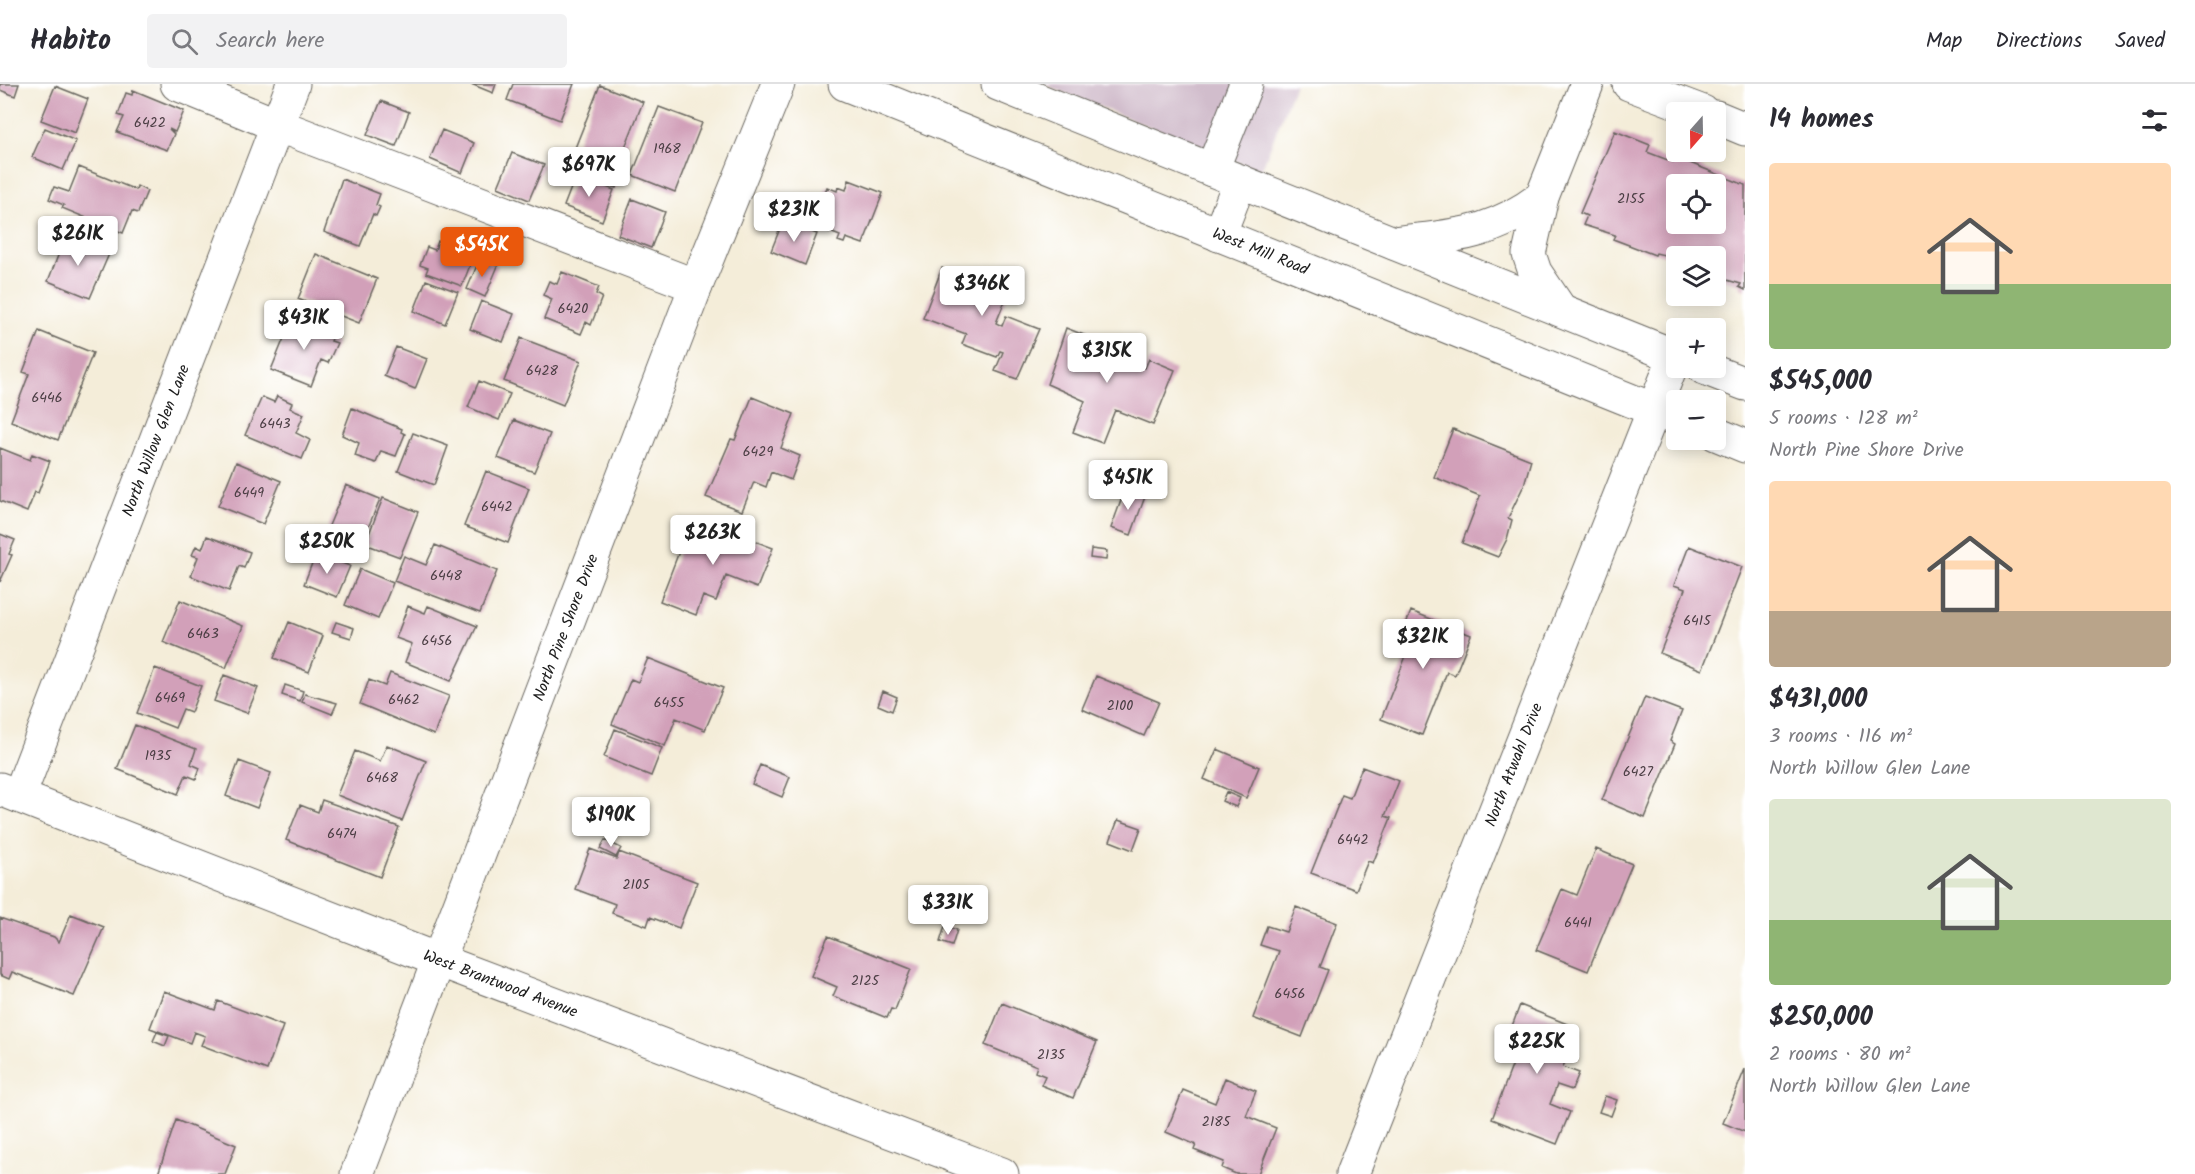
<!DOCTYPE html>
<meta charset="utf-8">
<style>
:root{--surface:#fff;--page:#f2f2f3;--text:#2b2b33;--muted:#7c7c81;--line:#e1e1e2;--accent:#ea580c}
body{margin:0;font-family:Kalam,sans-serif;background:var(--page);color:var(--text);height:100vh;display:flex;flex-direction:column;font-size:22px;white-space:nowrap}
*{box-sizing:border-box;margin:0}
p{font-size:20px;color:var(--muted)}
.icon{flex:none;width:33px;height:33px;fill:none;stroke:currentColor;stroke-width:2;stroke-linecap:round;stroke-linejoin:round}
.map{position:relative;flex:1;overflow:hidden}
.side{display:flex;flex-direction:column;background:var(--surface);width:450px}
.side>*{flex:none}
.needle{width:39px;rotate:200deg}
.tools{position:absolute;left:1666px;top:18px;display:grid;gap:12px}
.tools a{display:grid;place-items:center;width:60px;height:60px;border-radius:6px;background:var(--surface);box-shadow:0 3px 15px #0003;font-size:30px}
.price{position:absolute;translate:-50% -51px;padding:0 14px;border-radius:6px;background:#fff;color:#222;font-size:20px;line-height:39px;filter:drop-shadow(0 2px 3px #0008)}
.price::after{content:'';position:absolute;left:50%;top:36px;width:18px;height:14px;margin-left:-9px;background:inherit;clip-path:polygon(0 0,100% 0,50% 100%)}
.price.current{background:var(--accent);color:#fff}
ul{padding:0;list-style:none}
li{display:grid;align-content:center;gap:12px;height:318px;padding:0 24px}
li span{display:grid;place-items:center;height:186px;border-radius:6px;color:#555}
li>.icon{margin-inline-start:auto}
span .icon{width:108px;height:108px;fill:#fffc;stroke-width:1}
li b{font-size:26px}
h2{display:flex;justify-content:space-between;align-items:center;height:72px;padding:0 24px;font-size:26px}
header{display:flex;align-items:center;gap:36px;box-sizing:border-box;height:84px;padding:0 30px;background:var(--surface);border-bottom:2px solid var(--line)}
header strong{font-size:28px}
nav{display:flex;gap:33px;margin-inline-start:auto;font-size:21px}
.search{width:420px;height:54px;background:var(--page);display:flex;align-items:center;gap:15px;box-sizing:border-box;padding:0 21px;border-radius:6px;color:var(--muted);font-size:22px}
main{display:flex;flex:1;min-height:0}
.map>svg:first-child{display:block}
.industrial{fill:#d1bdcc}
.building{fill:#d2a0b9;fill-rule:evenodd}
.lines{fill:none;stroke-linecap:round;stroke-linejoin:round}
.minor-casing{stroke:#68655e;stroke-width:35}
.major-casing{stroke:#68655e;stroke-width:35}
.minor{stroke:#fff;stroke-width:33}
.major{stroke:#fff;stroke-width:33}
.labels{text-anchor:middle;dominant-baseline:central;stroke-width:4.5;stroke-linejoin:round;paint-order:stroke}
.number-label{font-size:14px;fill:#4a3d43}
.street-label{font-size:16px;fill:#1c1c1c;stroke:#fff}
</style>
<header>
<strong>Habito</strong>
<div class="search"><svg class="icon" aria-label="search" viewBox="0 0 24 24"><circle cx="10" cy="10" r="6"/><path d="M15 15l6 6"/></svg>Search here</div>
<nav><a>Map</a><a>Directions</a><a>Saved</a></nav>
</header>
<main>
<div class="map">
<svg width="1745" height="1090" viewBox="0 0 1745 1090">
<rect width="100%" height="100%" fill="#fff"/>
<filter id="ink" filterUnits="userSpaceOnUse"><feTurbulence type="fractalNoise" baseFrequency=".0167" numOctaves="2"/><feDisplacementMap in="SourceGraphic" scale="12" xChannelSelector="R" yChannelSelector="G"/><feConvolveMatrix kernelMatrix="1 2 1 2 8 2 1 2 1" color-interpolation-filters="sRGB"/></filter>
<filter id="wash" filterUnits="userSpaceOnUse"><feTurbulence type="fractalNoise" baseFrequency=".008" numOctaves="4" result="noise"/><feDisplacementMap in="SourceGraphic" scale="24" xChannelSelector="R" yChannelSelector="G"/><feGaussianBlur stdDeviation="1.35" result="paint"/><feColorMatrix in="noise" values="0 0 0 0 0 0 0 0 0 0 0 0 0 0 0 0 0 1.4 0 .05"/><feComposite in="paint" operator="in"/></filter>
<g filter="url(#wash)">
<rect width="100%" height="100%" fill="#f4edd9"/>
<path class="industrial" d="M1042 0H1295L1261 87Z"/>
<g id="blocks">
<path class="building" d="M0 0H19L15 12 0 6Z
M471 0H496L493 9Z
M513 0H574L560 36 507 16Z
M600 1 643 18 616 86 573 69Z
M55 2 88 15 75 49 41 36Z
M133 6 184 27 175 48 169 45 174 50 167 66 117 48 124 33 118 31 126 9 132 11Z
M381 17 409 28 396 62 367 51Z
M659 23 702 39 675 108 632 91Z
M45 44 76 57 63 86 32 73Z
M442 46 474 59 462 89 430 75Z
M1615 47 1650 61 1647 68 1673 78 1677 67 1692 73 1690 79 1745 101V206L1739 203 1741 200 1716 193V172L1677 174 1656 169 1655 171 1613 155 1615 151 1583 141 1587 132 1580 129ZM1677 100H1716V140H1677Z
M512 69 544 81 529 116 498 103Z
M79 83 136 106 137 102 147 107 138 129 132 127 123 149 62 124 64 121 49 115 54 103 69 108Z
M609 88 621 93 616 104 604 100Z
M576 91 614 106 602 137 564 122Z
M342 95 380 110 376 121 380 123 376 132 373 130 360 162 324 148Z
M849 96 883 109 863 160 846 154 844 159 838 157 840 152 812 141 827 103 837 107 838 103 846 106Z
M632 115 665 128 651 164 618 151Z
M783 137 817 150 805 181 771 167Z
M61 151 109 170 90 214 48 197 61 164 56 163Z
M438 157 474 171 462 202 426 189 428 184 420 181 427 163 435 166Z
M316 170 377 195 359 239 298 215Z
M480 174 498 182 485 213 467 205Z
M942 184 974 196 979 184 1013 197 996 239 1002 242 1006 232 1039 245 1017 295 995 287 1003 268 1000 267 997 273 962 260 966 250 923 234Z
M562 188 599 203 596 210 602 213 591 241 586 238 581 250 544 235 552 215 543 211 549 197 557 200Z
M426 196 458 208 445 240 414 227Z
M481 217 514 230 503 258 470 245Z
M293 232 334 249 331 257 337 259 328 279 321 276 311 302 271 286Z
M1066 244 1102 258 1099 266 1145 284 1149 275 1175 286 1153 341 1115 326 1102 359 1073 348 1085 317 1047 300Z
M39 247 93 269 58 356 11 337 29 290 23 288Z
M521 254 581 277 563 321 504 297Z
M396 263 427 275 415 305 384 292Z
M479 297 510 310 499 336 468 323Z
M277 312 292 319 290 324 304 330 296 349 310 356 302 375 245 351 262 313 274 318Z
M752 313 794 330 781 364 800 372 791 396 771 388 766 403 754 398 742 427 706 413 731 355 735 356Z
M352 324 402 345 401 348 405 350 396 372 381 367 376 379 355 372 359 359 342 351Z
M514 336 550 350 534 388 498 374Z
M1453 345 1531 376 1524 401 1508 434 1512 436 1507 455 1498 473 1462 459 1480 412 1434 393Z
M413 349 448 362 434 401 398 387Z
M0 364 30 376 32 370 50 377 38 409 35 408 27 428 0 417Z
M236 378 281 397 263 440 218 422Z
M486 387 529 404 508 459 464 442Z
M346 401 380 415 362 458 328 444Z
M1126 403 1146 410 1131 451 1111 444Z
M383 414 418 428 400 473 365 460Z
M699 436 773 464 757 504 726 492 716 517 703 512 696 531 660 517 682 460 688 463Z
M0 450 15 456 9 470 12 471 0 498Z
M207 452 250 468 244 484 239 482 229 507 191 492 198 473 192 471 196 462 202 465Z
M435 461 497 487 480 529 394 497 404 472 426 481Z
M1689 462 1742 483 1702 586 1660 569 1685 505 1674 501Z
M1091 465 1107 467 1106 476 1090 474Z
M316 469 350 482 337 513 304 500Z
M360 485 393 499 378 535 345 521Z
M180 516 243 542 226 584 163 558Z
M408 522 425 529 428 522 477 542 451 597 405 578 412 560 396 554Z
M1411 527 1471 551 1455 591 1447 588 1422 651 1381 635 1406 572 1395 568Z
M289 538 323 552 309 588 274 574Z
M336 538 354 544 351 554 332 548Z
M648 574 723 604 705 646 676 634 665 662 612 640 631 595 638 598Z
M155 584 201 602 191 628 183 625 175 644 137 629Z
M390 589 449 612 434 651 360 620 369 596 385 602Z
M224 591 258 604 247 629 214 617Z
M1096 592 1159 618 1144 652 1082 625Z
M285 601 303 607 300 617 282 611Z
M883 607 897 613 892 627 878 621Z
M305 610 337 619 332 630 302 618Z
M1645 613 1682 627 1670 657 1675 660 1645 734 1602 716Z
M135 641 196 665 191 680 200 684 196 695 186 691 178 710 117 685Z
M615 645 662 664 651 692 604 673Z
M387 661 426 677 402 737 337 711 355 667 380 677Z
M1217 665 1259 683 1246 714 1204 695Z
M239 677 271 689 257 724 226 712Z
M760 681 790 693 782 713 752 700Z
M1362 683 1399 697 1385 732 1391 734 1373 779 1368 777 1356 806 1311 789 1342 711 1350 714Z
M1226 708 1240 714 1236 723 1222 717Z
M322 716 399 743 380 793 286 756 300 721 318 728Z
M1118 736 1141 744 1133 766 1110 757Z
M605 756 621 764 616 773 600 765Z
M590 765 617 775 619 768 697 798 679 844 650 833 647 842 612 829 615 820 575 805Z
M1596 765 1632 780 1588 887 1536 866 1562 805 1577 811Z
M1296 823 1337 839 1320 883 1328 886 1302 953 1253 934 1279 867 1260 861 1267 842 1286 848Z
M71 830 104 843 74 912 12 888 9 895 0 891V834L54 853 59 858Z
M945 842 957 846 952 862 940 858Z
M828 852 911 885 895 926 891 925 887 934 833 912 837 903 811 892Z
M164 907 215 926 218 917 283 942 267 986 201 961 205 952 194 948 190 959 150 944Z
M1002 919 1097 958 1073 1014 1041 1001 1045 992 1035 988 1037 982 985 961Z
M1520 921 1577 944 1563 983 1579 989 1572 1006 1557 1001 1550 1020 1570 1028 1557 1060 1492 1035 1516 972 1503 966Z
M157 948 169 952 165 962 153 957Z
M1745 985V1048L1723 1039Z
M1225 994 1256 1007 1246 1032 1276 1044 1258 1090H1236L1222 1084 1224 1078 1194 1066 1196 1061 1166 1048 1183 1006 1215 1019Z
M1605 1012 1617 1016 1611 1032 1599 1028Z
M176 1036 236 1061 225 1090H158Z"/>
</g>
</g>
<g filter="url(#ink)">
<use href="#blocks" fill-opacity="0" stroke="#68655e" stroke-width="1.5"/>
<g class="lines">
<g class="minor-casing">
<g id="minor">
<path d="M177 0 277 41 696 202"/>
<path d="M1629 0 1703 28"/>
<path d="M1716 33 1745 45"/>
<path d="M1212 86 1246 0"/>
<path d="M1219 151 1240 97"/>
<path d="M1394 159C1456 151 1490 152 1542 113"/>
<path d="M1560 225 1535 188 1529 170 1542 113 1587 0"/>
<path id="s1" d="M0 705 438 876 1002 1090"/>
<path id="s2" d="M19 712 293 0"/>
<path id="s3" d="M357 1090 696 202 778 0"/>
<path id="s4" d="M1352 1090 1675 272"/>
</g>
</g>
<g class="major-casing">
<g id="major">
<path id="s5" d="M845 0 1677 335"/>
<path d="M998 0 1677 273"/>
<path d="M1704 284 1745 300"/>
<path d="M1716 350 1745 362"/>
</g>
</g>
<use href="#minor" class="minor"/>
<use href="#major" class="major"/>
</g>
</g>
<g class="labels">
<g class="number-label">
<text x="150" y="39">6422</text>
<text x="667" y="65">1968</text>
<text x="1631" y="115">2155</text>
<text x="573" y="225">6420</text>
<text x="542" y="287">6428</text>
<text x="47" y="314">6446</text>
<text x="275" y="340">6443</text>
<text x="758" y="368">6429</text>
<text x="249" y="409">6449</text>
<text x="497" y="423">6442</text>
<text x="446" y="492">6448</text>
<text x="1697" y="537">6415</text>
<text x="203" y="550">6463</text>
<text x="437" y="557">6456</text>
<text x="170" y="614">6469</text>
<text x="404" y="616">6462</text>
<text x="669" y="619">6455</text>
<text x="1120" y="622">2100</text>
<text x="158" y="672">1935</text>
<text x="1638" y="688">6427</text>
<text x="382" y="694">6468</text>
<text x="342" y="750">6474</text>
<text x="1353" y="756">6442</text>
<text x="636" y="801">2105</text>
<text x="1578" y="839">6441</text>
<text x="865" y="897">2125</text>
<text x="1290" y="910">6456</text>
<text x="1051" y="971">2135</text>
<text x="1216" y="1038">2185</text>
</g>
<g class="street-label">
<text stroke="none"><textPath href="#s5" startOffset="448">West Mill Road</textPath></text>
<text stroke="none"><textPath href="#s2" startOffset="381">North Willow Glen Lane</textPath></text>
<text stroke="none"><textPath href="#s3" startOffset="585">North Pine Shore Drive</textPath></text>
<text stroke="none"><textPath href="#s4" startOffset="440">North Atwahl Drive</textPath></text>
<text stroke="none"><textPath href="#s1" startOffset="537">West Brantwood Avenue</textPath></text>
</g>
</g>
</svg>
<div class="tools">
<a><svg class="needle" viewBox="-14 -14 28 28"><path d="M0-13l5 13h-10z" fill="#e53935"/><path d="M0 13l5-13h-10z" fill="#7c7c81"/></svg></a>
<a><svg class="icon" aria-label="locate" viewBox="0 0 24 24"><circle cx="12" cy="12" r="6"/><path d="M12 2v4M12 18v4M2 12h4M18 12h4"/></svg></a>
<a><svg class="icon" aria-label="layers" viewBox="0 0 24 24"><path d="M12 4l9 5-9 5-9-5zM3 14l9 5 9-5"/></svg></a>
<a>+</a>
<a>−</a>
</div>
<b class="price" style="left:589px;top:114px">$697K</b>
<b class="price" style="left:794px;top:159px">$231K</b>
<b class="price" style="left:78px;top:183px">$261K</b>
<b class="price current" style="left:482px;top:194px">$545K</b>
<b class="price" style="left:982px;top:233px">$346K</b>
<b class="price" style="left:304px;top:267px">$431K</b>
<b class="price" style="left:1107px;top:300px">$315K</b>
<b class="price" style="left:1128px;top:427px">$451K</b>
<b class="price" style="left:713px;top:482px">$263K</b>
<b class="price" style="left:327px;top:491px">$250K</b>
<b class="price" style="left:1423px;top:586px">$321K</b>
<b class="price" style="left:611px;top:764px">$190K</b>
<b class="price" style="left:948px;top:852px">$331K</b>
<b class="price" style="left:1537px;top:991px">$225K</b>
</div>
<section class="side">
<h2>14 homes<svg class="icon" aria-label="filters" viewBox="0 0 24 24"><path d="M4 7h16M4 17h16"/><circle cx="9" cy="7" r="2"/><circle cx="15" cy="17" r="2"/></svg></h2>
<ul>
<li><span style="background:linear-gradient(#ffd9b3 65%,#8fb573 0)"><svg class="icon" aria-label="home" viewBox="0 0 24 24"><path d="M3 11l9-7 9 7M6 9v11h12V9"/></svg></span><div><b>$545,000</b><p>5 rooms · 128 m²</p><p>North Pine Shore Drive</p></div></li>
<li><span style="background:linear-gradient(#ffd9b3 70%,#b9a48a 0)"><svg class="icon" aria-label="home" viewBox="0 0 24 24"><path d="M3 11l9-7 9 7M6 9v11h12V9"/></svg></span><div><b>$431,000</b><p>3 rooms · 116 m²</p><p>North Willow Glen Lane</p></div></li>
<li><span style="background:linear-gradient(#dfe7d0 65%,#8fb573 0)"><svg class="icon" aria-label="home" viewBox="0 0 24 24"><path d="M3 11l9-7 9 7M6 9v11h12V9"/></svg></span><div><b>$250,000</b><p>2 rooms · 80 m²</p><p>North Willow Glen Lane</p></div></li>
</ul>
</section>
</main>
